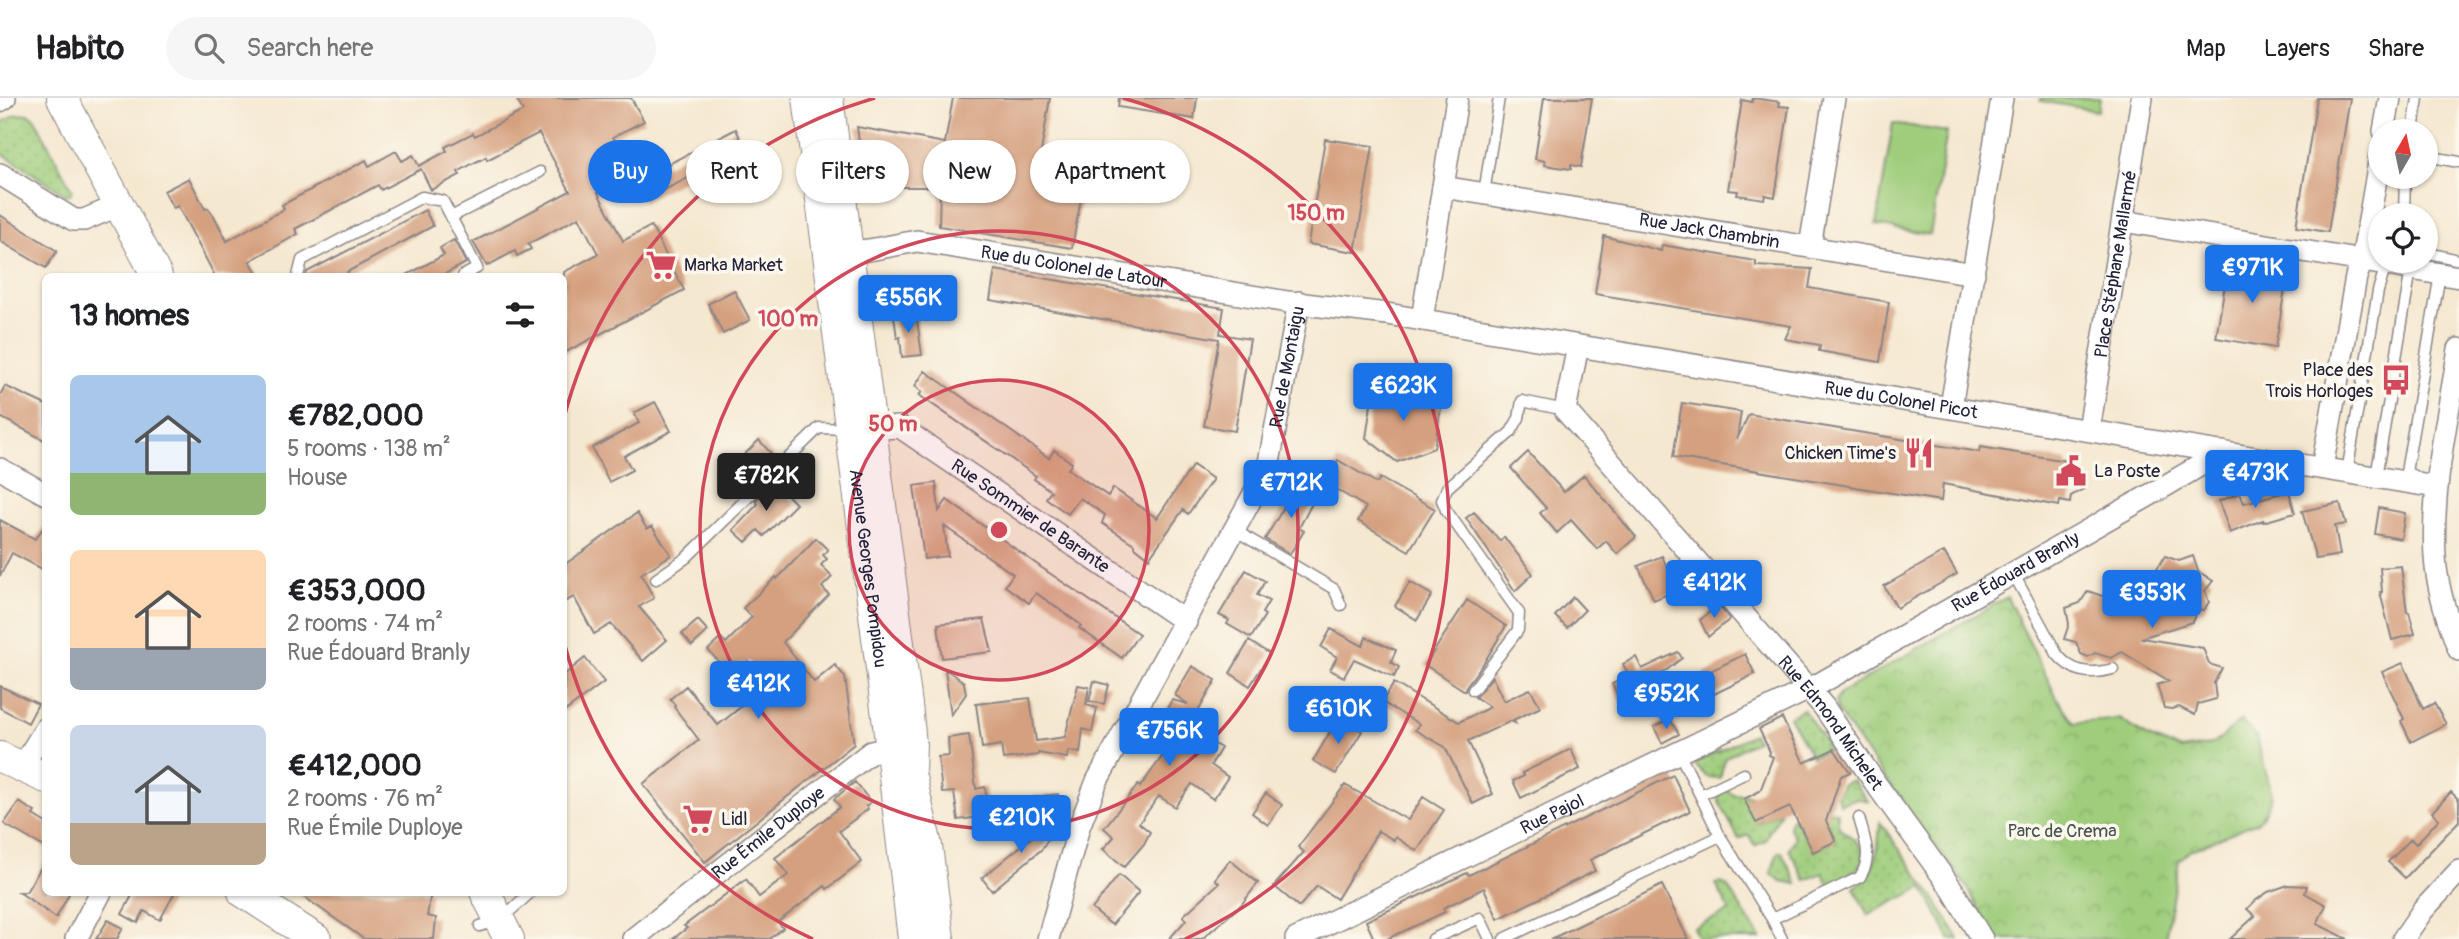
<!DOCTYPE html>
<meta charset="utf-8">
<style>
:root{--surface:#fff;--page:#f6f6f6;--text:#202124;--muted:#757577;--line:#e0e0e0;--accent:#1a73e8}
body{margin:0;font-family:Pangolin,sans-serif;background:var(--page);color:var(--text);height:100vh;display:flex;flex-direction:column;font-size:26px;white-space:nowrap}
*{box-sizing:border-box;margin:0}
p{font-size:23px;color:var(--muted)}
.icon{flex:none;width:38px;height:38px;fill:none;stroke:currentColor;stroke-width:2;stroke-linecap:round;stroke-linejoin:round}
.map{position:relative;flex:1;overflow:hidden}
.sheet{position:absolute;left:42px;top:175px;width:525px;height:623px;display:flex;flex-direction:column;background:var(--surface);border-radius:10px;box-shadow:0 2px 5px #0004}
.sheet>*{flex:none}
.banner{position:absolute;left:588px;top:42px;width:665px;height:63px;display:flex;gap:14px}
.needle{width:46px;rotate:9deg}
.buttons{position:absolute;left:2368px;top:21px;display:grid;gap:14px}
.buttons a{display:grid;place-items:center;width:70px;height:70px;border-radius:50%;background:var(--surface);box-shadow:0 2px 5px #0004;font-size:35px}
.price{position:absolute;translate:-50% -60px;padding:0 16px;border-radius:7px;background:var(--accent);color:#fff;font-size:23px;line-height:46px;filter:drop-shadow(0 2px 4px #0008)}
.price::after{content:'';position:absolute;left:50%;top:42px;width:21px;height:16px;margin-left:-10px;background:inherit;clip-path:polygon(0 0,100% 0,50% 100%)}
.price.current{background:#222;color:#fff}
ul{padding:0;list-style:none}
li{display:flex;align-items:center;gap:21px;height:175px;padding:0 28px}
li span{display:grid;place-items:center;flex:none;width:196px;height:140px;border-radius:10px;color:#555}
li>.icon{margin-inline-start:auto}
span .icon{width:84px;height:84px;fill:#fffc;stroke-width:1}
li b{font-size:30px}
h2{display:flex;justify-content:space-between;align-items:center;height:84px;padding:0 28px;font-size:30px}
.tag{padding:0 24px;border-radius:32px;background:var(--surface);box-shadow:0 2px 5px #0004;font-size:24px;line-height:63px}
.tag.current{background:var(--accent);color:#fff}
header{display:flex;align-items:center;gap:42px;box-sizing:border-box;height:98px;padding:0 35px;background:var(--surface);border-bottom:2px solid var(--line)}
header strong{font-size:33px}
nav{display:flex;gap:38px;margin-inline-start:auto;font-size:24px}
.search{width:490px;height:63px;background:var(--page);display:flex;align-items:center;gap:18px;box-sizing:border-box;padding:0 24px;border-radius:38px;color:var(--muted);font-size:26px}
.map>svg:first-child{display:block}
.grass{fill:url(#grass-dots);stroke:#60785b;stroke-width:2}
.park{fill:url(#park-crowns);stroke:#60785b;stroke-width:2}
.pitch{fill:#9fcd7b;stroke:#60785b;stroke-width:2}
.building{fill:#d5a07f}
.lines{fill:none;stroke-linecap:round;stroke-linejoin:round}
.service-casing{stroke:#8c8586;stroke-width:13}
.minor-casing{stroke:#8c8586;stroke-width:24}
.secondary-casing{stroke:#8c8586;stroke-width:32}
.service{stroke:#fff;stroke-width:10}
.minor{stroke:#fff;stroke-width:21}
.secondary{stroke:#fff;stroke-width:30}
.ring{fill:none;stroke:#d1495b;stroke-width:3.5}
.labels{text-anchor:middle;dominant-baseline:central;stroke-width:7;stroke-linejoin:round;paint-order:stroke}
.street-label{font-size:18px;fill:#22223b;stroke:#fbf7ec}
.poi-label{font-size:18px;fill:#22223b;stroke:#fbf7ec;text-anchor:start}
.park-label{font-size:18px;fill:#48554e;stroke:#fbf7ec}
.centre{fill:#d1495b;stroke:#fbf7ec;stroke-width:3.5}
.ring-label{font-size:21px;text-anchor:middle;font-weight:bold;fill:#d1495b;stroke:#fbf7ec;stroke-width:7;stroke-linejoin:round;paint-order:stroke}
</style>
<header>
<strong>Habito</strong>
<div class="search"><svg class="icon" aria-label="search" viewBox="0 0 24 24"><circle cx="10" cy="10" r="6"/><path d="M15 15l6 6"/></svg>Search here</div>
<nav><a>Map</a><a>Layers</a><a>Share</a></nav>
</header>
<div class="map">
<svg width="2459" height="841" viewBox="0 0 2459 841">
<defs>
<pattern id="grass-dots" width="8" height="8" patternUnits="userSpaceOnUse" patternTransform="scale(1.75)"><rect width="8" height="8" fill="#9fcd7b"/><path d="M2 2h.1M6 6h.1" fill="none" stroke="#89b06b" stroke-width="1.8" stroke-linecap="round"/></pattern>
<pattern id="park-crowns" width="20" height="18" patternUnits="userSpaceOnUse" patternTransform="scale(1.75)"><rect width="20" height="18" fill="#9fcd7b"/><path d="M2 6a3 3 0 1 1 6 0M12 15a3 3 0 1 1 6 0" fill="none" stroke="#89b06b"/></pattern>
</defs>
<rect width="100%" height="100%" fill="#fbf7ec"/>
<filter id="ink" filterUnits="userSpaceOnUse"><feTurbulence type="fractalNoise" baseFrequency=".0143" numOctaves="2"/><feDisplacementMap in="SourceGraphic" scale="14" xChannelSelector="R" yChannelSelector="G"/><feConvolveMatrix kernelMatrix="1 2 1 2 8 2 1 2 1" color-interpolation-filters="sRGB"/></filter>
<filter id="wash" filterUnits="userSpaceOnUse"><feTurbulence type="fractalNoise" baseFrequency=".00686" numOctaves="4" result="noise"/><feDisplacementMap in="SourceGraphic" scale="28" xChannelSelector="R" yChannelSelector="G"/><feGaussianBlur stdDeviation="1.57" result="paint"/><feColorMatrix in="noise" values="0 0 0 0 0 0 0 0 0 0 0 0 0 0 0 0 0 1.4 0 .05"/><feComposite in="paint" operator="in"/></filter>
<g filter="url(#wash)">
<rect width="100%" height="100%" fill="#f5e8d0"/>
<path class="grass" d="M29 16 35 21 72 92 70 97H66L0 54V26L15 17Z
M1803 611 1830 651 1812 659 1789 619Z
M1753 636 1757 642 1725 660 1720 680 1707 679 1693 665Z
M1852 682 1868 703 1857 700 1840 706 1837 698 1842 687Z
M1726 691 1733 696 1752 698 1756 725 1781 713C1777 725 1769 729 1766 742L1755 748 1749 737 1739 741 1718 702 1719 697Z
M1826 711 1838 715C1835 736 1848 733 1858 745 1877 765 1844 782 1830 789L1823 775 1805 782 1789 751 1795 739 1789 729 1792 720 1796 721 1814 753 1836 743 1824 718Z
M1880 724 1934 800 1959 841H1950L1923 789 1868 817 1854 790C1878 772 1878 752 1880 724Z
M1778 754H1782L1797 786 1781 783 1771 775Z
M1721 785 1727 788 1761 841H1699L1693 830 1730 813 1716 786Z"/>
<path class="park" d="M2007 499 2057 600 2074 625 2120 621 2146 638 2181 652 2209 647 2223 639 2241 622 2256 638 2272 696 2271 701 2263 718 2257 724 2191 752 2179 762 2165 841H1995L1967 789 1901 703 1837 613 1835 604 1841 595Z"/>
<path class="pitch" d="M2040 0H2100L2098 13 2040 3Z
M1893 25 1947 34 1930 137 1876 127Z"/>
<g id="blocks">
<path class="building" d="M516 0H631L644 23 613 39 631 73 600 89 602 93 598 95 623 143 651 128 684 192 564 255V174L598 156 579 119 528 146 531 151 517 158 515 153 487 168 473 144 570 93 539 35 487 62 486 59 472 66 458 74 460 77 431 92 421 71 381 92 378 87 295 131 298 136 250 163 259 178H215L178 108 173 110 164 93 189 80 205 111 208 110 214 118 227 143 284 111 282 107 366 62 369 68 396 53 402 63 413 57 419 68 447 53 445 49 473 35 475 38 523 13Z
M953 0H1050L1040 60 1087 67 1072 150 939 128 940 89H865L857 29 945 45Z
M1119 0H1197L1194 21 1118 9Z
M1544 0H1592L1581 69 1571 67V71L1544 67 1545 63 1535 61Z
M1753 0 1780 4 1779 8 1789 9 1775 99 1765 97 1764 101 1737 97 1738 93 1728 92 1742 2 1752 4Z
M2317 0H2350L2328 134 2296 129Z
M736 31 745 51 643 103 634 84Z
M1325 41 1373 48 1355 154 1308 146Z
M425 112 433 128 347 174 349 178H306L307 174Z
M0 117 57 153 46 170 0 143Z
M1604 138 1661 153 1662 147 1756 163V168L1812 171 1809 190 1889 204 1880 264 1819 253 1820 247 1785 241 1791 228 1595 196Z
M454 142 466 165 441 178H405L444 157 440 150Z
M2229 163 2288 173 2275 250 2216 240Z
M995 172 1224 210 1220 236 1250 241 1235 333 1204 328 1219 241 990 202Z
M734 192 750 222 723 236 708 206Z
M916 215 922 257 902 259 900 239 897 240 894 218Z
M925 273 1049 360 1054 352 1072 365 1068 371 1108 398 1113 390 1157 420 1193 367 1213 381 1188 416 1183 412 1149 460 1134 448V446L1102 425 1105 417 1080 400 1068 416 1055 407 1046 400 1051 393 1034 381 1036 378 919 297 922 294 915 288Z
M1411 286 1441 310 1434 350 1397 364 1366 340 1372 300Z
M5 288 46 307V343L0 319V297Z
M655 304 671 333 624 358 632 372 609 384 592 350 639 325 634 315Z
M1682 305 1741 314 1737 341 1749 316 1979 354 1980 349 2067 363V368L2076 370 2075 378 2087 389 2071 398 2070 405 2060 403 2059 408 1943 386 1941 403 1673 359Z
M759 342 776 361 744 392 726 375Z
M1528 354 1564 394 1584 377 1636 439 1617 456 1606 443 1597 451 1571 422 1557 435 1540 415 1546 410 1511 370Z
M1338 362 1377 385 1380 380 1435 411 1409 453 1358 423 1366 409 1325 385Z
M775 384 796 406 764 438 758 432 746 444 733 432 758 406 755 403Z
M936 385 939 413 947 402 1042 470 1139 536 1122 560 1079 530 1081 527 1036 495 1029 505 1005 488 1013 476 944 428 948 458 924 461 914 388Z
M1297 387 1316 398 1299 430 1304 433 1290 456 1265 441Z
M2289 393 2295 415 2263 424V422L2230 435 2219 403 2240 395 2244 405Z
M2340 405 2346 426 2335 428 2340 457 2316 461 2302 413Z
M2379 410 2405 415 2401 441 2375 436Z
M1474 414 1500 443 1504 439 1533 476 1515 493 1466 420Z
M637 415 647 431 652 428 671 457 641 476 654 500 639 509 667 542 643 563 611 526 594 536 574 499 564 504V467Z
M0 422 35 441 46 426V473L12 455 0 478Z
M816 440 828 452 823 457 827 461 821 467 832 479 822 489 829 497 783 544 814 584 835 567 845 579 854 646 705 764 643 686 699 642 674 609 675 607 670 601 686 588 718 627 770 586 748 563 743 567 741 565 730 576 708 552 721 540 726 545 752 519 743 510 776 479 777 481Z
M1944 454 1957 476 1897 510 1884 488Z
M1662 458 1677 492 1654 502 1638 468Z
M2165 458 2179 463 2193 458 2198 473 2213 483 2205 493 2209 504 2204 512 2197 513 2192 524 2141 540 2203 550 2209 566 2222 570 2214 585 2216 601 2198 606 2195 617 2179 609 2172 611 2164 610 2157 587 2169 583 2122 554 2111 560 2095 555 2088 559 2081 556 2076 544 2064 541 2069 526 2066 510 2080 505 2088 493 2105 499 2113 496 2128 498 2146 476 2156 472Z
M2401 468 2407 514H2409L2415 536 2392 542 2380 494H2382L2380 470Z
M1246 472 1265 483 1257 497 1269 503 1262 515 1265 517 1251 540 1227 526 1229 522 1219 517Z
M1410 484 1432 497 1417 522 1395 508Z
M1573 499 1585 512 1567 530 1555 518Z
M1467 502 1506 528 1485 563 1467 587 1465 593 1425 567Z
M1718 507 1730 521 1708 539 1700 522Z
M984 521 992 554 942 560 938 526Z
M698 522 708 533 692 548 682 536Z
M1331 531 1363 548 1366 539 1396 552 1391 564 1399 569 1394 579 1354 561 1344 579 1330 572 1337 559 1321 549Z
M1249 543 1270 556 1250 588 1230 575Z
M1678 554 1682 560 1632 599 1621 604 1612 586 1629 578 1623 566 1636 559 1642 571Z
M1745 556 1755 576 1706 600 1696 580Z
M585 560 604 584 564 614V577Z
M2403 565 2423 611 2434 605 2446 626 2411 644 2401 623 2404 621 2382 574Z
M1192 568 1216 582 1188 631 1221 650 1211 667 1228 679 1213 701 1192 686 1175 709 1159 698 1139 725 1150 734 1144 746 1124 769 1103 751 1114 739 1104 730 1138 687 1140 689 1175 641 1146 624 1154 610 1164 616 1172 602 1188 606 1175 597Z
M945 571 964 584 966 596 951 617Z
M1492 579 1504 603 1530 591 1541 609 1513 622 1515 625 1511 623 1468 643 1493 696 1473 706 1445 649 1415 632 1419 626 1382 604 1394 585 1459 624 1490 609 1475 599Z
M1094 583 1109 587 1104 606 1089 603Z
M1078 587 1089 589 1086 607 1097 610 1092 634 1083 631 1080 655 1068 653 1067 660 1038 655V657L1003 661 1001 647 982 650 976 606 1030 600 1036 643 1065 639Z
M0 588 38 606 28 625 0 610Z
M1339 619 1362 633 1336 676 1313 663Z
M1782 620 1804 665 1834 651 1850 674 1841 678 1826 723 1836 743 1813 754 1790 709 1756 725 1744 701 1760 693 1773 659 1769 657 1770 654 1759 631Z
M1670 621 1679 636 1662 645 1654 629Z
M969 637 976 691 985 689 989 718 958 722 954 694 942 695 938 659 949 658 948 640Z
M1571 651 1580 671 1521 700 1513 683 1524 678 1522 675Z
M1673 677 1690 713 1590 762 1595 773 1498 821 1484 790 1443 810 1445 814 1387 841H1374L1366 823 1467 775 1469 777Z
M855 684 871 704 866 708 868 711 839 733 862 764 827 791 825 788 778 824 783 830 769 841H673L687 830 684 828 746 781 759 799 788 777 775 760 840 709 834 701Z
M1345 687 1408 722 1423 699 1444 712 1417 753 1395 739 1394 742 1378 733 1337 801 1317 788 1299 809 1274 788 1304 754 1298 749Z
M2451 694 2459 702V723L2405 780 2388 764 2411 741 2416 746 2439 721 2432 714Z
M1266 695 1282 707 1268 727 1252 715Z
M1058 696 1062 708 1055 714 1016 720 1013 702Z
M19 704 35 714 33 717 46 725V750L4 726Z
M1062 714 1064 716 1042 751 992 793 982 780Z
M46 761V794H70L56 820 19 794H26Z
M1230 762 1258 785 1241 807 1202 841H1169L1186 822 1183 818 1219 785 1215 781Z
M1119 777 1139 794 1112 827 1092 811Z
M1662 787 1688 841H1551Z
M2288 787 2307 788 2305 795 2326 807 2317 826 2348 841H2230L2255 818 2247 811 2255 803 2268 794Z
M134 794H175L160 822 144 813 138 825 122 816Z
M297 794H431L427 818 436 820 434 841H364Z
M108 822 123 830 117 841H96Z"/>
</g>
</g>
<g filter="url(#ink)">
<use href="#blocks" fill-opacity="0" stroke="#8c8586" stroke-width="2"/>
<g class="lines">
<g class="service-casing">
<path id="service" d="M2413 33 2418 0
M2426 58 2459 64
M1484 95 1499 0
M2404 117 2405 79
M451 119 540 74
M2426 151 2433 156 2459 162
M298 178 302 162 422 99 443 103 477 170 463 178
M2347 374 2378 193 2386 167
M2376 379 2411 171
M2418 380 2406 374 2440 176
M1236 433 1334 491 1341 507
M2013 475 2057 556C2072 575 2090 577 2113 571
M656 481 686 460 819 330 849 331
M1473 592 1518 532 1519 515 1446 412 1442 402 1447 390 1511 334 1519 320 1522 303 1565 312
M1684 665 1700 697
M1720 738 1700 697 1744 676
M1772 821 1782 841
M480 828 500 822 531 794
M1433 841 1480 820 1490 841
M1504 841 1720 738 1772 821 1860 779C1873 758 1865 743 1859 720"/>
</g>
<g class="minor-casing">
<g id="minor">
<path d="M0 3 5 0"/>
<path d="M2384 33 2390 0"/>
<path d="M0 76 74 122H84L110 111"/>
<path id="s1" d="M1443 89 1974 176"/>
<path d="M2123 123 2459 179"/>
<path d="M1810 149 1834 0"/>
<path id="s2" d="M835 155 869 152 917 143 1288 204 1387 216C1737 275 2086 333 2436 389"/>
<path d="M1422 222 1457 0"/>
<path id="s3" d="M1578 248 1565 312 1824 609 1876 686 1952 791 1982 841"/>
<path d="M2459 251C2448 319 2431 389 2435 459 2437 491 2448 523 2459 552"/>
<path d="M1951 309 2002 0"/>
<path id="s4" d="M860 331 900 329 1186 524"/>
<path id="s5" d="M2089 332 2142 0"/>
<path d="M2322 370 2356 179 2362 163 2380 58"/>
<path d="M0 371 46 396"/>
<path d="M21 670 46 630"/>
<path d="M76 841 101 794"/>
<path id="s6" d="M633 841 871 654 905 647"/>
<path id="s7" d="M1048 841 1079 729 1097 683 1268 370 1299 204"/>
<path id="s8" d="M1296 841 1819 586 2155 394 2223 354"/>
<path d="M2403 841 2423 812 2459 773"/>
</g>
</g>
<g class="secondary-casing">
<g id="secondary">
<path d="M62 0 157 178"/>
<path id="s9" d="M808 0 886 610 913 841"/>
<path d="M828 0 907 607 911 646 910 675 927 748 939 841"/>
<path d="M0 659 46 680"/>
<path d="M243 794 316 841"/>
<path d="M485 794 509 841"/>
</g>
</g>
<use href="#service" class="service"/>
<use href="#minor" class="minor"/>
<use href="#secondary" class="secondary"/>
</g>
</g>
<circle cx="999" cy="432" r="150" fill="#d1495b" fill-opacity=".12"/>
<g class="ring">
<circle cx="999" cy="432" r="150"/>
<circle cx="999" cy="432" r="299"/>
<path d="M813 841A449 449 0 0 1 564 544M564 320A449 449 0 0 1 875 0M1123 0A449 449 0 0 1 1185 841"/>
</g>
<defs>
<g id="supermarket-bare" transform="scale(2.415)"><path d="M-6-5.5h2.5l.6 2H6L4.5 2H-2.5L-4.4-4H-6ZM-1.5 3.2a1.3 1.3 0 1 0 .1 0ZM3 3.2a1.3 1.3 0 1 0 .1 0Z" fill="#d1495b" stroke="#fbf7ec" stroke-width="2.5" paint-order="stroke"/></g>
<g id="bus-bare" transform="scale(2.415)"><path d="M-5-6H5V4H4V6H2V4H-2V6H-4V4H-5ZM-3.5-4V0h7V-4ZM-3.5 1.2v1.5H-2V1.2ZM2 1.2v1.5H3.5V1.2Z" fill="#d1495b" stroke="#fbf7ec" stroke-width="2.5" paint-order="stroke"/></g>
<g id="restaurant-bare" transform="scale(2.415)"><path d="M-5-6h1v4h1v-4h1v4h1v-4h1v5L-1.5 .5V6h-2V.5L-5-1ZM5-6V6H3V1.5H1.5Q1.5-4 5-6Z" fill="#d1495b" stroke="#fbf7ec" stroke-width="2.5" paint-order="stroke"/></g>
<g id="civic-bare" transform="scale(2.415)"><path d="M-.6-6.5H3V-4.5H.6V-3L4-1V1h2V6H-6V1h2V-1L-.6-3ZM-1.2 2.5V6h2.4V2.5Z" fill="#d1495b" stroke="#fbf7ec" stroke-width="2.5" paint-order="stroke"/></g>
</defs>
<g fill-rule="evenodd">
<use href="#supermarket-bare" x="661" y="167"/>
<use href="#bus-bare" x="2396" y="282"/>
<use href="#restaurant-bare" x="1919" y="355"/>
<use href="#civic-bare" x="2071" y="373"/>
<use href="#supermarket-bare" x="698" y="721"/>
</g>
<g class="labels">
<g class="street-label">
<text stroke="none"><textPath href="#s1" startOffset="270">Rue Jack Chambrin</textPath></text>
<text stroke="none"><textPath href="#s5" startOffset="168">Place Stéphane Mallarmé</textPath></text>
<text stroke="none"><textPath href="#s2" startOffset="242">Rue du Colonel de Latour</textPath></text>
<text stroke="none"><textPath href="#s7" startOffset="625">Rue de Montaigu</textPath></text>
<text stroke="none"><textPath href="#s2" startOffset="1080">Rue du Colonel Picot</textPath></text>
<text stroke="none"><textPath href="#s4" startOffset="198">Rue Sommier de Barante</textPath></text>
<text stroke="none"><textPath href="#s9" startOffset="474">Avenue Georges Pompidou</textPath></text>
<text stroke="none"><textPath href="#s8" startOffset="808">Rue Édouard Branly</textPath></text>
<text stroke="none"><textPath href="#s3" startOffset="476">Rue Edmond Michelet</textPath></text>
<text stroke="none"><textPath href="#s8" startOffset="285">Rue Pajol</textPath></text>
<text stroke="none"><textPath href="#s6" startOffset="172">Rue Émile Duploye</textPath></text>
</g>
<g class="poi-label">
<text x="684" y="167">Marka Market</text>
<text x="2373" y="272" text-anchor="end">Place des<tspan x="2373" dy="21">Trois Horloges</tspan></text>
<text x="1896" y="355" text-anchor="end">Chicken Time's</text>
<text x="2094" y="373">La Poste</text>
<text x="721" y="721">Lidl</text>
</g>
<g class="park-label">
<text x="2062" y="733">Parc de Crema</text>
</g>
</g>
<circle cx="999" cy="432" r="10" class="centre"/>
<g class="ring-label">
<text x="1316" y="122">150 m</text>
<text x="788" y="228">100 m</text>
<text x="893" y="333">50 m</text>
</g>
</svg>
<div class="buttons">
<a><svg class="needle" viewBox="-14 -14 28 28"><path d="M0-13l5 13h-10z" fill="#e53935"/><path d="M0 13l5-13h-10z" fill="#757577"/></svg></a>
<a><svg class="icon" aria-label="locate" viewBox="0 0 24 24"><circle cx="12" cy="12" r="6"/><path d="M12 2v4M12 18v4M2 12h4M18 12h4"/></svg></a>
</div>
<b class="price" style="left:2252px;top:207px">€971K</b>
<b class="price" style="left:908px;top:237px">€556K</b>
<b class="price" style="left:1403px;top:325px">€623K</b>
<b class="price" style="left:2255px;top:412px">€473K</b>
<b class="price current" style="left:766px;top:415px">€782K</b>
<b class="price" style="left:1291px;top:422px">€712K</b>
<b class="price" style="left:1714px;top:522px">€412K</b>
<b class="price" style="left:2152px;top:532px">€353K</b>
<b class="price" style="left:758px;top:623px">€412K</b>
<b class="price" style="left:1666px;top:633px">€952K</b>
<b class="price" style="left:1338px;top:648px">€610K</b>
<b class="price" style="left:1169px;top:670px">€756K</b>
<b class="price" style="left:1021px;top:757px">€210K</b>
<div class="banner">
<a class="tag current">Buy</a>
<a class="tag">Rent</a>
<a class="tag">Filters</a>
<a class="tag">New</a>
<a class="tag">Apartment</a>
</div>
<section class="sheet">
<h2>13 homes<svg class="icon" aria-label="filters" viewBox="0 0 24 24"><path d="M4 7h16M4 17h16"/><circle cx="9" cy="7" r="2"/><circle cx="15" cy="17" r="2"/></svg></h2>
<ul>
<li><span style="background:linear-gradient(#a9c7e8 70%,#8fb573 0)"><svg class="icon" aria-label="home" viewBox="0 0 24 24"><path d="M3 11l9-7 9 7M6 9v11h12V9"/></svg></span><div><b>€782,000</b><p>5 rooms · 138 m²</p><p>House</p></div></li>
<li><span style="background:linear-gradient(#ffd9b3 70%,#9aa5b1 0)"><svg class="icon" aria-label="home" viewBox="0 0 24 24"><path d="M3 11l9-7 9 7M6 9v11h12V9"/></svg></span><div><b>€353,000</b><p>2 rooms · 74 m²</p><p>Rue Édouard Branly</p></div></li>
<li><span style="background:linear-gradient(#c9d6e8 70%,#b9a48a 0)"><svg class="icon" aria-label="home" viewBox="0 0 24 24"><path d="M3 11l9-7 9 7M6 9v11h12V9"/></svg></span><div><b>€412,000</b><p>2 rooms · 76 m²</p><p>Rue Émile Duploye</p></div></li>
</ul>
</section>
</div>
